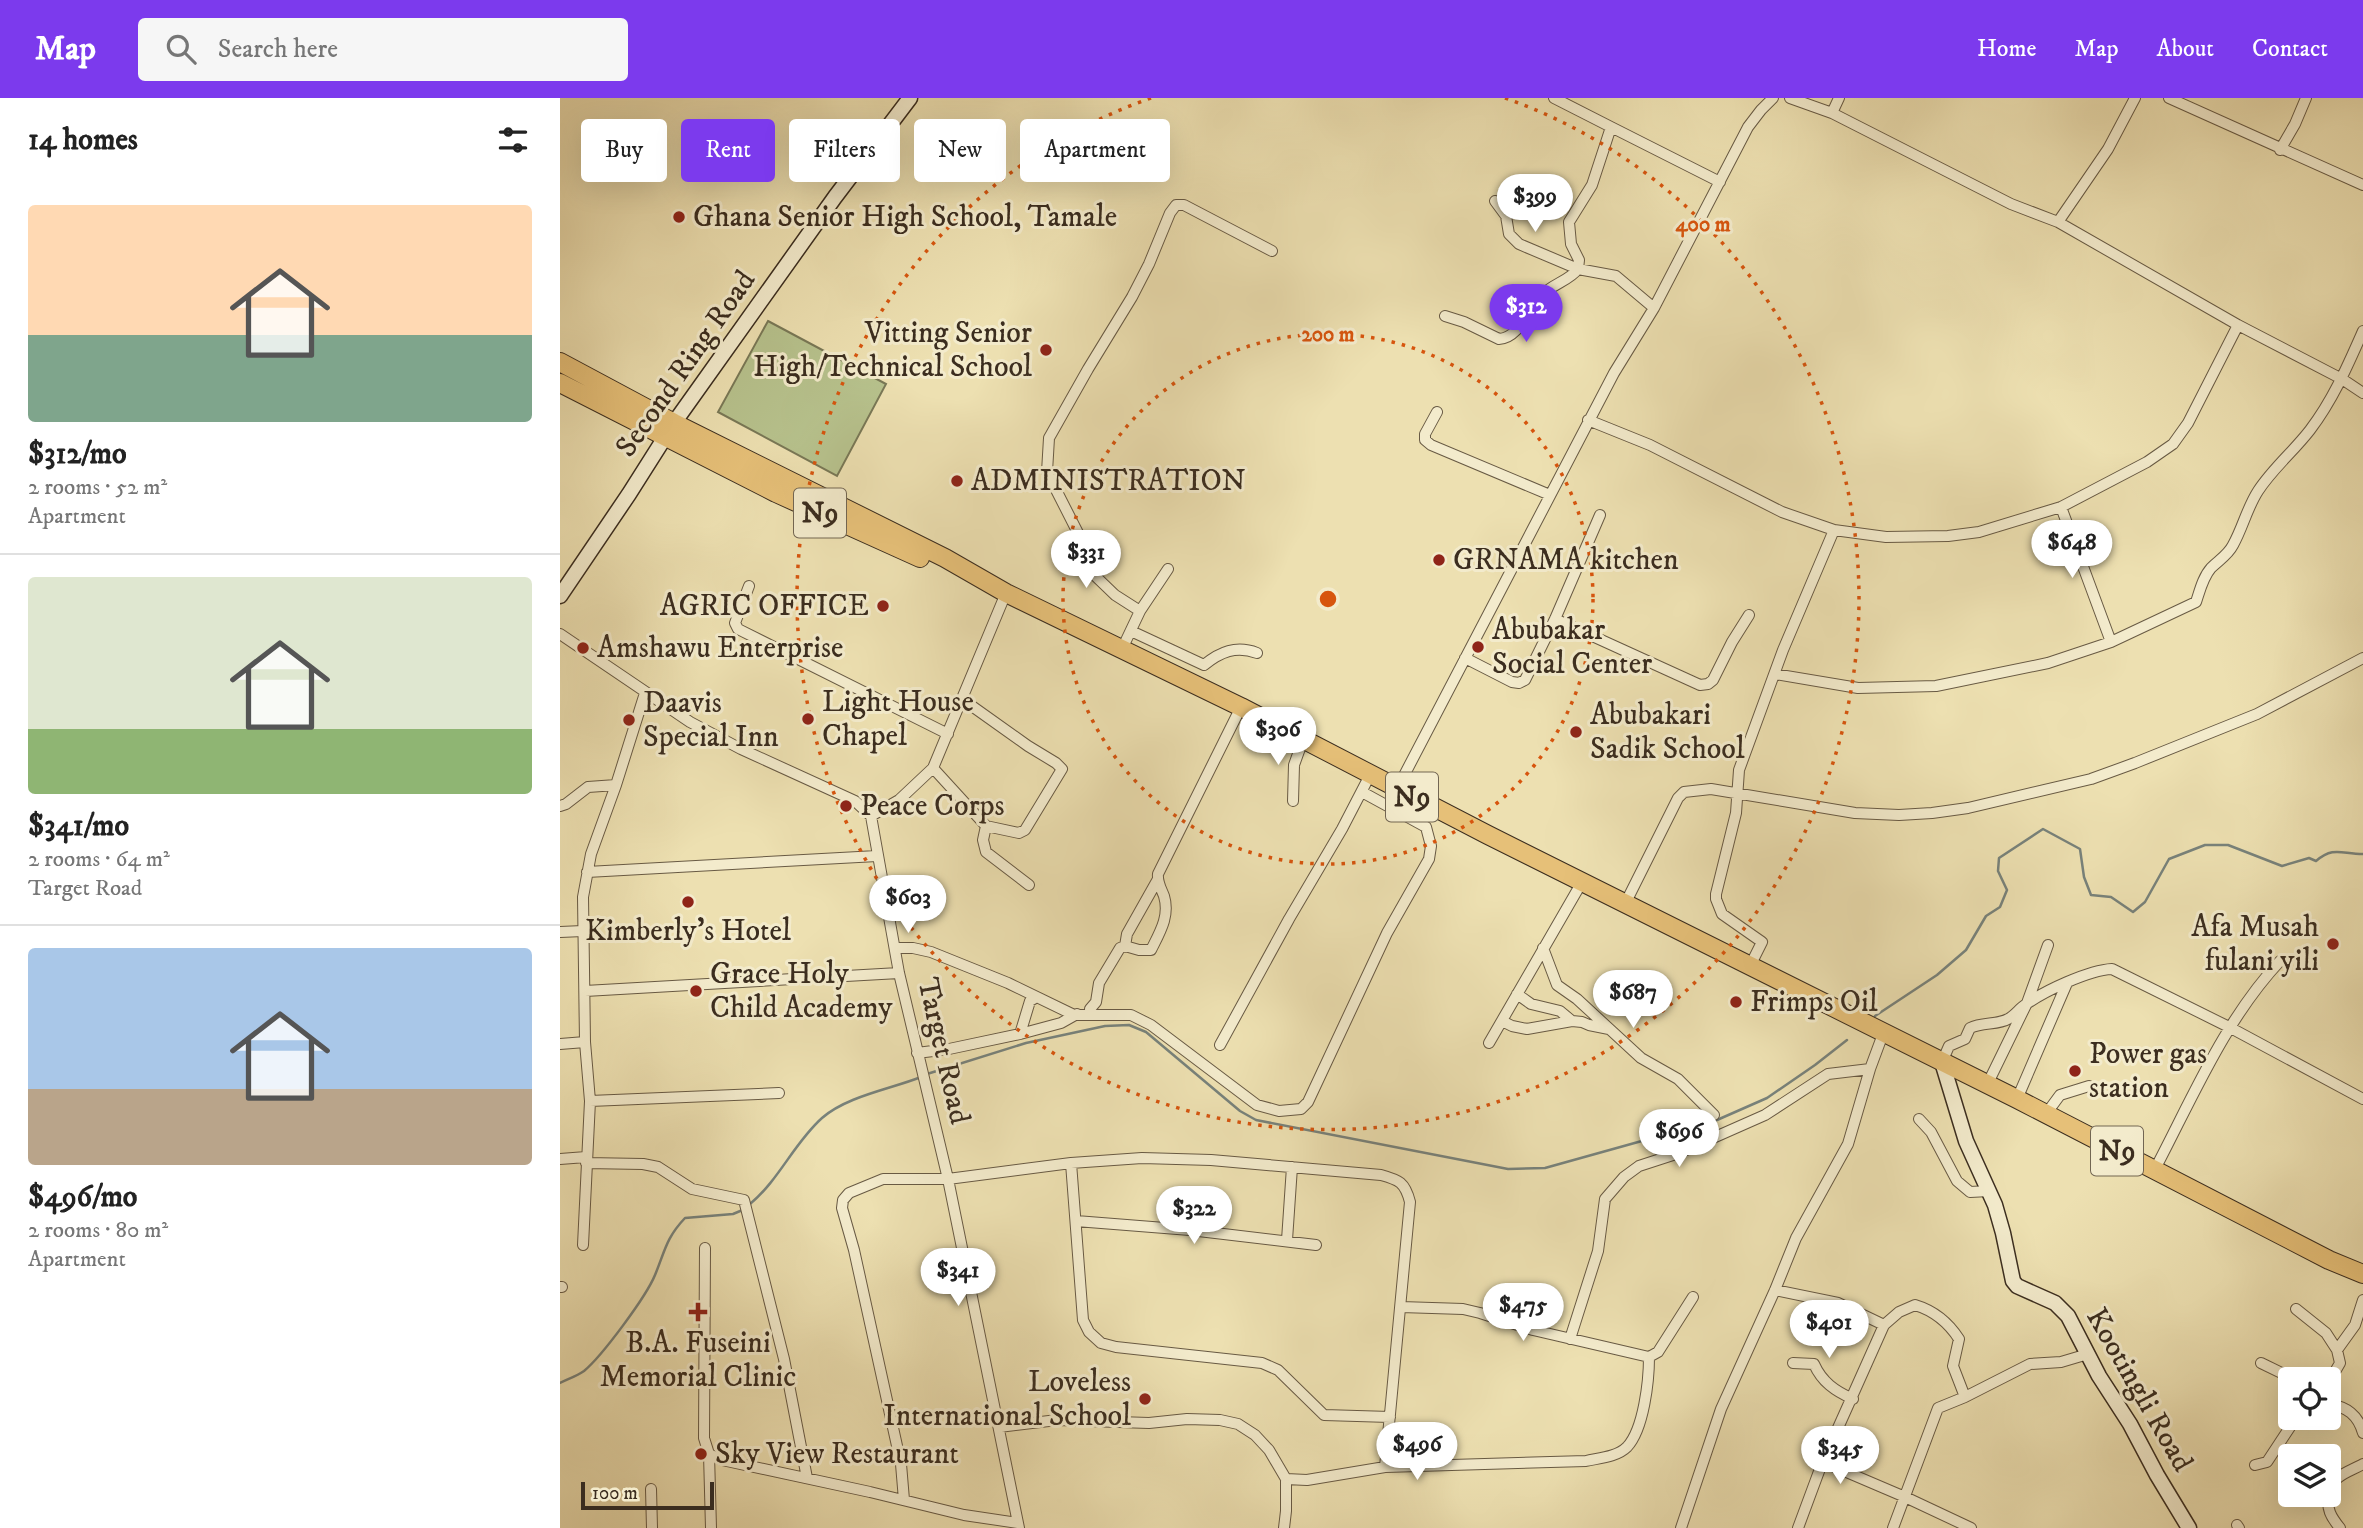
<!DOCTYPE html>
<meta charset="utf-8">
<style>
:root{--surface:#fff;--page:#f6f6f6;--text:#222;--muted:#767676;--line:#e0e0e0;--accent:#7c3aed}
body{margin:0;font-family:"IM FELL DW Pica",serif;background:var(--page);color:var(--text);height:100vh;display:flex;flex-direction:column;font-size:26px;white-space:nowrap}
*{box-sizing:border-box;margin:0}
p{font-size:23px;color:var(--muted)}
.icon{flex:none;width:38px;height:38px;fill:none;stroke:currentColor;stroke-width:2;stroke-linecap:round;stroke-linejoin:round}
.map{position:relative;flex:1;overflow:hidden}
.sheet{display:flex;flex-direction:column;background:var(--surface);width:560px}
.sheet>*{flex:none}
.hud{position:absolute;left:21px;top:21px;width:665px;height:63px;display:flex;gap:14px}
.buttons{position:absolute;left:1718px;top:1269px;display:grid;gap:14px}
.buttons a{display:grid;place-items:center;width:63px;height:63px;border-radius:7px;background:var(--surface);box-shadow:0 7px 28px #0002;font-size:35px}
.scale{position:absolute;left:21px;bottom:18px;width:133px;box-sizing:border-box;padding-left:7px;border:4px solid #3b2d1f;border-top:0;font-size:19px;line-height:24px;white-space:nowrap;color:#3b2d1f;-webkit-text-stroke:5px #f3ebcc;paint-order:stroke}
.price{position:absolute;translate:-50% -60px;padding:0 16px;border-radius:24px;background:#fff;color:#222;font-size:23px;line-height:46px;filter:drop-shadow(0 2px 4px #0008)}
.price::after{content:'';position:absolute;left:50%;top:42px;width:21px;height:16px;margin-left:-10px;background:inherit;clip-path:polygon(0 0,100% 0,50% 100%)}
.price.current{background:var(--accent);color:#fff}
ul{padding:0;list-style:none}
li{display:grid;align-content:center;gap:14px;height:371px;padding:0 28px}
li+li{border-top:2px solid var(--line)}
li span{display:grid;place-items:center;height:217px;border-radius:7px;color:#555}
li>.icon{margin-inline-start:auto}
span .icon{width:126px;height:126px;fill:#fffc;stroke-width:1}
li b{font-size:30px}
h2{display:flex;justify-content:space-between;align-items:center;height:84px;padding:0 28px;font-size:30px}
.pill{padding:0 24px;border-radius:7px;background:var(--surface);box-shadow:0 7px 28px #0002;font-size:24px;line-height:63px}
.pill.current{background:var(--accent);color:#fff}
header{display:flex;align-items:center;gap:42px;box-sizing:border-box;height:98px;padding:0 35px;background:var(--accent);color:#fff}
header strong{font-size:33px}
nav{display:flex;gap:38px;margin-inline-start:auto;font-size:24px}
.search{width:490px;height:63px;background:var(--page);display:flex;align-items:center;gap:18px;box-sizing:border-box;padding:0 24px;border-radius:7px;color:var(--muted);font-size:26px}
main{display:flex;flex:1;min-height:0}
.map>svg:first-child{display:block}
.garden{fill:#b7c28d;stroke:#797856;stroke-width:2}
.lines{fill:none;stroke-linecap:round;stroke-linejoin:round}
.stream{stroke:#78827b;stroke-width:2.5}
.street-casing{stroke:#685a44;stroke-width:12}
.secondary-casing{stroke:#3b2d1f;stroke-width:17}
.highway-casing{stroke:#3b2d1f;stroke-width:20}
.street{stroke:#f3ebcc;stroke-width:10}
.secondary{stroke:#f3ebcc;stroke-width:14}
.highway{stroke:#e6c078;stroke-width:18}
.ring{fill:none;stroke:#d7550e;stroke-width:3.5;stroke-dasharray:3.5 7}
.poi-dot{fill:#8f2418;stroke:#f3ebcc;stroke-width:2.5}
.labels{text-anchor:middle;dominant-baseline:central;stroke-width:6;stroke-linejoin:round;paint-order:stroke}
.shield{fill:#f3ebcc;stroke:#726653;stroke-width:2}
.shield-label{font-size:28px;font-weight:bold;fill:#3b2d1f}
.poi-label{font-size:30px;fill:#3b2d1f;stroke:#f3ebcc;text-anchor:start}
.street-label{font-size:30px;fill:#3b2d1f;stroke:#f3ebcc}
.centre{fill:#d7550e;stroke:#f3ebcc;stroke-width:3.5}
.ring-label{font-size:21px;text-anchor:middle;font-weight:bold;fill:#d7550e;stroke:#f3ebcc;stroke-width:6;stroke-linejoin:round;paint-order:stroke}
</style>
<header>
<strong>Map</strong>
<div class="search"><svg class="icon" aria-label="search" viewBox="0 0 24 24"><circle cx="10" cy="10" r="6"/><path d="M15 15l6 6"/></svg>Search here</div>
<nav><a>Home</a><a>Map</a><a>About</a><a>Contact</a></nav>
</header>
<main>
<section class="sheet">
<h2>14 homes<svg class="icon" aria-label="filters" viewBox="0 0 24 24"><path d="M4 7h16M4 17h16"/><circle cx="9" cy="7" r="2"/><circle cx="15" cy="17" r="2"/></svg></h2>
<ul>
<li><span style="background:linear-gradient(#ffd9b3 60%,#7fa58c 0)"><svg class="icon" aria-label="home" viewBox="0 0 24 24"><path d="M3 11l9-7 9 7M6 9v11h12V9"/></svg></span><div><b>$312/mo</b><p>2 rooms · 52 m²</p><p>Apartment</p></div></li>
<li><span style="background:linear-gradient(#dfe7d0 70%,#8fb573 0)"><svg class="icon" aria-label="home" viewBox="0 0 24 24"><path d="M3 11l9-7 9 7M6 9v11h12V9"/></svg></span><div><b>$341/mo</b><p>2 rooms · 64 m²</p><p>Target Road</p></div></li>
<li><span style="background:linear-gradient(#a9c7e8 65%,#b9a48a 0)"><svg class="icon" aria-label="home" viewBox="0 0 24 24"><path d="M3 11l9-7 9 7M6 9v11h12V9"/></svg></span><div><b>$496/mo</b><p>2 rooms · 80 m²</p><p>Apartment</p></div></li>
</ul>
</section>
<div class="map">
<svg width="1803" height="1430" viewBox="0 0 1803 1430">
<rect width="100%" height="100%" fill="#ede0b1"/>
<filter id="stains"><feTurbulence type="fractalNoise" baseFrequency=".00286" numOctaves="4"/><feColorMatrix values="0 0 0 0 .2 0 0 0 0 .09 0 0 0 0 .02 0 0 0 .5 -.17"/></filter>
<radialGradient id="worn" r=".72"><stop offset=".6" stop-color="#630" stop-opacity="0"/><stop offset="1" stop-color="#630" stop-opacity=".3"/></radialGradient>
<path class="garden" d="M208 223 326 286 277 378 158 314Z"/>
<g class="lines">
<path class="stream" d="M1315 918 1377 877 1406 852 1426 818 1440 809 1447 792 1438 773 1439 760 1483 731 1520 751 1524 779 1531 797 1551 799 1573 814 1585 804 1609 761 1645 747H1668L1722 768 1749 760 1756 763C1774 748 1781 756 1803 756
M367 976 466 945 545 928 569 927 586 934 680 1013 696 1022 948 1071 985 1070 1157 1022 1207 1000 1255 967 1287 942
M190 1106C219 1082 234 1045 262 1020 287 998 331 991 361 979
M0 1285C8 1281 17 1278 24 1273 42 1258 86 1199 95 1177 105 1153 106 1140 125 1120L173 1116 185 1111"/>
<g class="street-casing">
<path id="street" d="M1230 0 1272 15 1279 0
M1609 0 1803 87
M1272 15 1451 106 1498 124 1548 51 1575 0
M1051 29 1160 84
M1720 52 1735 26 1746 0
M935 103 946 118 949 136 959 146 1018 171 1019 162 1011 146 1009 124 1032 87 1051 29 994 0
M1498 124 1678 227 1782 281 1803 295
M885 218 904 224 939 241C959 240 968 212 981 198 992 186 1009 183 1018 171L1056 178 1094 210
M877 314 865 336V342L871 347 990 397
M1028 322 1090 347 1222 414 1274 432 1326 439 1388 438 1419 434 1501 409 1587 364 1613 346 1628 325 1678 227
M1501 409 1551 544
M189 488 175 525 178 531 388 636
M580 513 555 497 528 471 518 435 487 374 489 340 528 271 572 199 589 166 610 115 616 107H624L712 153
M995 521 1140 587 1148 586 1153 582 1172 544 1189 517
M571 533 644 567C660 554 676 547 697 555
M0 536 130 624 181 651 295 703 311 718 339 875 388 1081 459 1430
M562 551 580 513 608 471
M905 560 952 584 959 585 965 582 995 521 1040 417
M1215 576 1298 590 1376 588 1488 565 1551 544 1636 504C1640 492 1643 479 1651 470 1659 462 1668 457 1673 447 1683 429 1687 410 1698 393 1713 370 1733 354 1750 332 1773 302 1788 267 1803 233
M373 670 426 728 459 735 465 732 502 671 496 665 468 648 402 601
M837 691 1054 275 1094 210 1188 29 1201 12 1213 0
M733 703 734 667 743 642
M0 708 6 706 28 689 56 687
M311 718 339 702 373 670 446 495
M426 728 423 742 426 754 469 787
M27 774 317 758
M1065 806 1118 700 1124 694 1151 691 1295 715 1339 717 1372 715 1408 710 1531 681 1575 665 1697 616 1803 560
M0 834 23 833
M565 848 567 836 598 781
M335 850H353L371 854 448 885 514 917H571L591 927 697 1007 719 1013 741 1011 748 1004 827 835 869 761 871 748 866 729 802 694
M983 850 997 887 1017 901 1081 960 1118 981 1154 1017
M1190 868 1202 844 1162 816 1156 801V796L1176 715 1179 672 1223 552 1274 432
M25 893 339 875
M957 896 971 906 1000 913 1012 923 1022 924 1029 927 1049 931
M530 911 536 904 539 885 560 850 565 848 579 852H591C600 834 610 818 604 798 601 790 597 784 598 776L681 609
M942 923 952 928 967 931 1012 923
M460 936 470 903 477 899
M929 945 1022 784
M0 946 25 944
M660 947 729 821 782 731 810 677
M357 955 389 951 460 936 501 925 517 916
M1382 964 1389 948 1405 941 1410 930C1422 924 1438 927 1448 921 1454 918 1459 911 1465 907 1484 893 1529 872 1552 871L1669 929 1803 1001
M1427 987 1467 905 1488 847
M1457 1001 1507 885
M30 1003 219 995
M1486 1016 1500 997 1529 988
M1359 1021 1371 1034 1397 1083 1410 1094 1429 1093
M0 1061 26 1059
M26 1065 83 1066 98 1069 132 1091 184 1102 224 1261 247 1380
M511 1065 523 1222 529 1234 541 1245 556 1249 702 1265 718 1272 764 1317 830 1319
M1594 1073C1632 1001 1664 923 1720 863
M516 1123 630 1132 756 1147
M727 1142 732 1069
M23 1147 30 1003 25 944 23 799 31 756 56 687 85 595
M145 1150 144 1340 149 1356 162 1362 310 1394 404 1417 458 1425
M0 1189H2
M1215 1192 1278 1205 1324 1227 1261 1368
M841 1209 903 1211 920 1215 973 1232 1089 1259 1098 1254 1133 1199
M1736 1211 1766 1235 1777 1252
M1324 1227 1339 1214 1355 1207C1375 1213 1388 1224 1399 1241L1393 1268 1405 1299 1378 1310 1333 1430
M1010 1241 1038 1153 1045 1101 1064 1079 1079 1068 1119 1055 1205 1017 1268 976 1310 971
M1233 1265 1254 1266C1262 1284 1275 1293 1293 1301
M1701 1265 1734 1281
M1769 1284 1780 1265 1777 1252 1795 1227 1803 1202
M1405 1299 1470 1266 1501 1264 1528 1256
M1769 1306C1787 1309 1798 1317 1803 1335
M439 1329 497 1322 589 1325 627 1321 660 1322 678 1326 695 1337 709 1352 726 1381V1413L724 1430
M149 1356 151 1430
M1695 1367 1707 1364 1736 1320
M726 1381 747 1382 825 1369 1026 1363C1039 1360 1057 1359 1067 1349 1084 1331 1089 1282 1089 1259
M91 1391 92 1430
M1769 1394C1773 1377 1789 1374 1803 1366
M1769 1396C1766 1411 1771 1419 1780 1430
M344 1402 341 1366 294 1152 282 1110 283 1102 289 1095 323 1081H388L511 1065 582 1060 651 1062 821 1077C839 1082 845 1084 850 1104L825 1369
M1677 1427 1679 1430
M1121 1430 1161 1311 1215 1192 1236 1140 1288 1046 1310 971 1323 936
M1238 1430 1261 1368 1270 1367 1345 1399 1411 1430"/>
</g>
<g class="secondary-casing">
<path id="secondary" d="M0 498 69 396 114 325 275 99 350 0
M1382 964 1406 1043 1435 1107 1443 1135 1453 1183 1457 1188 1495 1205 1508 1218 1539 1278 1570 1326 1597 1377 1629 1430"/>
</g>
<g class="highway-casing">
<path id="highway" d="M0 264 114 325 385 460 446 495 681 609 928 737 1457 1001 1769 1162 1803 1176
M0 285 216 395 360 460"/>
</g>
<use href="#street" class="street"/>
<use href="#secondary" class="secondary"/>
<use href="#highway" class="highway"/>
</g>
<g class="ring">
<circle cx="768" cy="501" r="265"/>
<path d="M945 0A531 531 0 1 1 591 0"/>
</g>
<g class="poi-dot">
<circle cx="119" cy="119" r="7"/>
<circle cx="486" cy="252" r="7"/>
<circle cx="397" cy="383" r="7"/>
<circle cx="879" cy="462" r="7"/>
<circle cx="323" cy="508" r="7"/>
<circle cx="918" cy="549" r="7"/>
<circle cx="23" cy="550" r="7"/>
<circle cx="248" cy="621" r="7"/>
<circle cx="69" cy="622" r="7"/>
<circle cx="1016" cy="634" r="7"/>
<circle cx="286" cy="708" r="7"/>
<circle cx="128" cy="804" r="7"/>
<circle cx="1773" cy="846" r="7"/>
<circle cx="136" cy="893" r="7"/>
<circle cx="1176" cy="904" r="7"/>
<circle cx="1515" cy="973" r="7"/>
<path d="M134.5 1203.5h7v7h7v7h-7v7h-7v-7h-7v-7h7z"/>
<circle cx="585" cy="1301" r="7"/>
<circle cx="141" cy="1356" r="7"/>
</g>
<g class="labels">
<g class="shield">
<rect x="234" y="390.5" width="52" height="49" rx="5"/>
<rect x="826" y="674.5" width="52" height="49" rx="5"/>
<rect x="1531" y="1028.5" width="52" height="49" rx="5"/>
</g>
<g class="shield-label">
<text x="260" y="415">N9</text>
<text x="852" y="699">N9</text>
<text x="1557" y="1053">N9</text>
</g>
<g class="poi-label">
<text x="133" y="119">Ghana Senior High School, Tamale</text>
<text x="472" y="235" text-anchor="end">Vitting Senior<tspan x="472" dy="34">High/Technical School</tspan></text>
<text x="411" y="383">ADMINISTRATION</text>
<text x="893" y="462">GRNAMA kitchen</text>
<text x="309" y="508" text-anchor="end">AGRIC OFFICE</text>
<text x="932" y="532">Abubakar<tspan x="932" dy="34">Social Center</tspan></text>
<text x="37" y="550">Amshawu Enterprise</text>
<text x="262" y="604">Light House<tspan x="262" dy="34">Chapel</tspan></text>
<text x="83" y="605">Daavis<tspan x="83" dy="34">Special Inn</tspan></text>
<text x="1030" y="617">Abubakari<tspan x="1030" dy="34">Sadik School</tspan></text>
<text x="300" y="708">Peace Corps</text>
<text x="1759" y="829" text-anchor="end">Afa Musah<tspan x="1759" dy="34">fulani yili</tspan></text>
<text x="128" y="833" text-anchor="middle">Kimberly's Hotel</text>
<text x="150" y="876">Grace Holy<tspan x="150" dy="34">Child Academy</tspan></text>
<text x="1190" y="904">Frimps Oil</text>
<text x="1529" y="956">Power gas<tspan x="1529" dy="34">station</tspan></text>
<text x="138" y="1245" text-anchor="middle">B.A. Fuseini<tspan x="138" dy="34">Memorial Clinic</tspan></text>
<text x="571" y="1284" text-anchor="end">Loveless<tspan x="571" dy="34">International School</tspan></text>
<text x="155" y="1356">Sky View Restaurant</text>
</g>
<g class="street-label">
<text transform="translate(126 266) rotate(-55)">Second Ring Road</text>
<text transform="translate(383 953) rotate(77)">Target Road</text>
<text transform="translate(1579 1292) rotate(60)">Kootingli Road</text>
</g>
</g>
<circle cx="768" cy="501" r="10" class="centre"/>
<g class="ring-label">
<text x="1143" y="133">400 m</text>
<text x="768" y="243">200 m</text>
</g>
<rect width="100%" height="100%" filter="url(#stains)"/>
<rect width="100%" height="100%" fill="url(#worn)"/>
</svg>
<div class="buttons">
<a><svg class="icon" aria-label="locate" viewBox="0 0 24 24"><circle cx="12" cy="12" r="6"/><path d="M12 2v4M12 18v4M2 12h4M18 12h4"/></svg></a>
<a><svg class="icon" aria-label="layers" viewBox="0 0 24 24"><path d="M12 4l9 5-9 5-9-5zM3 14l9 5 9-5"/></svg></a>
</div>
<div class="scale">100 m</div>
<b class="price" style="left:975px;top:136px">$399</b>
<b class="price current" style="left:966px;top:246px">$312</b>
<b class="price" style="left:1512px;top:482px">$648</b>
<b class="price" style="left:526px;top:492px">$331</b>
<b class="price" style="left:718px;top:669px">$306</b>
<b class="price" style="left:348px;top:837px">$603</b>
<b class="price" style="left:1073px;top:932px">$687</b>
<b class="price" style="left:1119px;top:1071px">$696</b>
<b class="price" style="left:634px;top:1148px">$322</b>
<b class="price" style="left:398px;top:1210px">$341</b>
<b class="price" style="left:963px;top:1245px">$475</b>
<b class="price" style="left:1269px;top:1262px">$401</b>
<b class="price" style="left:857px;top:1384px">$496</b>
<b class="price" style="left:1280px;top:1388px">$345</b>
<div class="hud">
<a class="pill">Buy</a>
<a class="pill current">Rent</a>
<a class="pill">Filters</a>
<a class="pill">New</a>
<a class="pill">Apartment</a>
</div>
</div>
</main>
